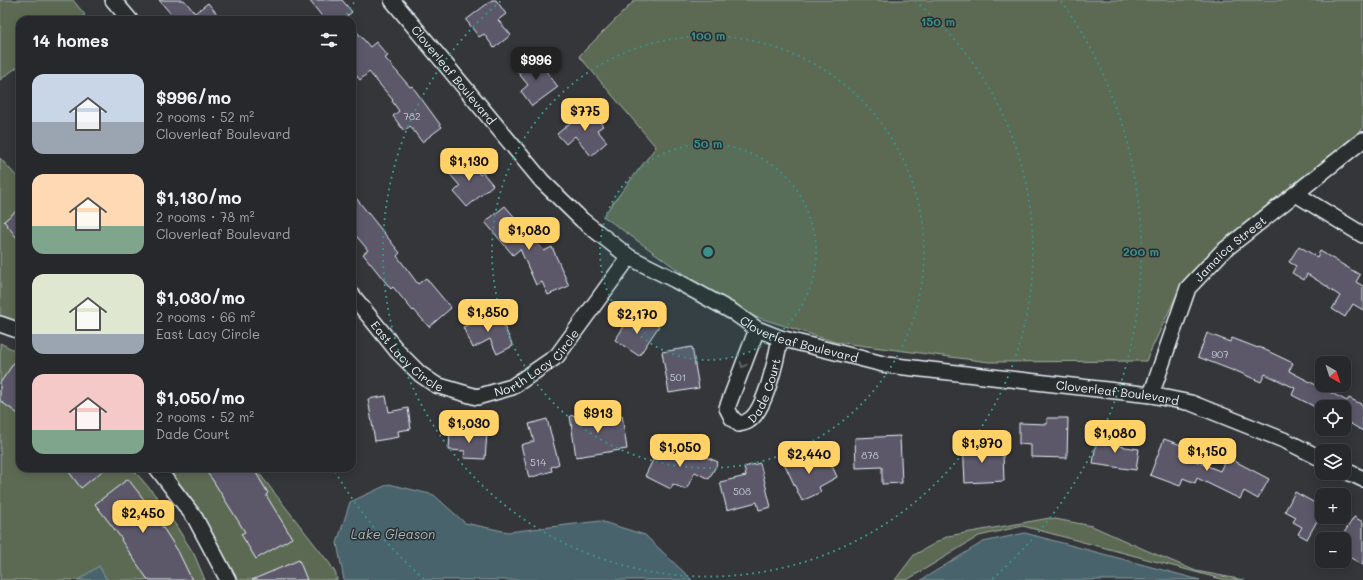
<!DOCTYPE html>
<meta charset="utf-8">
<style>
:root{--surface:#27282c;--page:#333438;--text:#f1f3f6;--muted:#a4a6a9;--line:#434448;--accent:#ffd166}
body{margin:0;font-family:Mali,sans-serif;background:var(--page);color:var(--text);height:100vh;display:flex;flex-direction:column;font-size:15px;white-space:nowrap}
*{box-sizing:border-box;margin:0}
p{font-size:13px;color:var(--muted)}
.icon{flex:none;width:22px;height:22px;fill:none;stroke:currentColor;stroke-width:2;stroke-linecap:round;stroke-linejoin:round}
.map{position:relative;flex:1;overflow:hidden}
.panel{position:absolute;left:16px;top:16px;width:340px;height:456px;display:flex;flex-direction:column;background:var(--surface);border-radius:12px;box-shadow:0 2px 10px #0003,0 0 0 1px var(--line)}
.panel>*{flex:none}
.needle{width:26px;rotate:141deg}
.tools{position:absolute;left:1315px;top:356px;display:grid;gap:8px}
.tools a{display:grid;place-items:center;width:36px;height:36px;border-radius:8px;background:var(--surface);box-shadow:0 2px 10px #0003,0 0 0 1px var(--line);font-size:20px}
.price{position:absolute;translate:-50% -34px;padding:0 9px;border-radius:8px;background:var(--accent);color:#111;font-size:13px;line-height:26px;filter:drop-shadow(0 1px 2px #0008)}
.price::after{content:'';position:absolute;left:50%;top:24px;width:12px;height:9px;margin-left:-6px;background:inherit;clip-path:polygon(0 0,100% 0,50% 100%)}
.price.current{background:#222;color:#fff}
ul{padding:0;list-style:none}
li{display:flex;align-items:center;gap:12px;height:100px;padding:0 16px}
li span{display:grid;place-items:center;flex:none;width:112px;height:80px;border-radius:12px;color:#555}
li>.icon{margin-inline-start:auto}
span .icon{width:48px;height:48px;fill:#fffc;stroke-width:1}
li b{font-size:17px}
h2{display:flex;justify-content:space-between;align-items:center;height:48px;padding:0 16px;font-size:17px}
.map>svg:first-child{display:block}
.green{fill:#5d6b53;stroke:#a2aea6}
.water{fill:#48646c;stroke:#889ca4}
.building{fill:#5b586a;stroke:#e8f1f8}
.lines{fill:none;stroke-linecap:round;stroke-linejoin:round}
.minor-casing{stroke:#e8f1f8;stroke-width:18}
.minor{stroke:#2a2d2e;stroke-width:15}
.oneway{stroke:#6c7275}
.ring{fill:none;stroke:#3a8f8a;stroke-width:2;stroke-dasharray:2 4}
.labels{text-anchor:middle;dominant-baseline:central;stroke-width:3;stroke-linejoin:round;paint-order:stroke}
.number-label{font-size:10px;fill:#c5cbd4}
.street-label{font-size:12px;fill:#e8f1f8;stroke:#2a2d2e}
.water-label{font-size:13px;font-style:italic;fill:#a8b9c0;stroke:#2a2d2e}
.centre{fill:#3a8f8a;stroke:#2a2d2e;stroke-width:2}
.ring-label{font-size:12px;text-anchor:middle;font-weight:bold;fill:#3a8f8a;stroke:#2a2d2e;stroke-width:3;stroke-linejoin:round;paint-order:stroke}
</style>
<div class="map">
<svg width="1363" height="580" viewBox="0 0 1363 580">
<rect width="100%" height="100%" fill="#34363a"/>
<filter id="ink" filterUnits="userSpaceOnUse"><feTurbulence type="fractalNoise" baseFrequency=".025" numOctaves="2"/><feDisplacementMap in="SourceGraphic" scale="8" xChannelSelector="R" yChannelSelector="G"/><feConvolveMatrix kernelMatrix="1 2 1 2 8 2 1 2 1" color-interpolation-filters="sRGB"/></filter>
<g filter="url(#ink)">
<path class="green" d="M0 0H73L85 15 78 20H20V65L0 80Z
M635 0H1363V129L1294 185 1292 183 1289 189 1217 246 1183 281 1146 361 989 362 835 342 750 315 699 285 603 216 656 147 579 56Z
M0 158 20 180V336L0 327Z
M0 343 20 353V468H132L161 502 194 554 205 580H0Z
M151 468H255L330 564 336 574 337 580H221L207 547Z
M1050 518 1092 526 1148 551 1196 571 1244 580H1225L1023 526 979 536 907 580H895L914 555 948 536Z"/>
<path class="water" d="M389 484 434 495 465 523 508 532 600 521 645 535 692 580H344L337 543 350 502Z
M1025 533 1200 580H921L983 542Z
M99 566 107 580H78Z"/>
<path class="building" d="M159 0H184L195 13 208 3 222 20H176Z
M309 0H342L352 12 342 20H325Z
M492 0H496L506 14 498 20 511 35 494 48 484 34 479 37 466 20Z
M352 26 370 47 376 42 388 56 385 58 410 87 412 86 442 127 422 142 410 126 404 131 393 116 399 111 392 101 393 100 369 72 360 80 352 70Z
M535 56 558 87 532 106 521 91 528 85 516 70Z
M588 108 603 126 597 130 607 142 591 156 575 136 566 144 557 134Z
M466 157 480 175 483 173 493 185 467 207 454 192 460 186 448 172Z
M352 193 400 253 397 256 418 284 426 278 451 308 429 327 414 310 413 311 393 287 391 289 363 254 368 250 352 231Z
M505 206 544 251 552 247 569 286 548 295 542 282 536 285 520 249 513 255 485 222Z
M20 208V242L4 221Z
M1299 246 1317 257 1320 251 1360 275 1356 282 1363 286V310L1353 304 1345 317 1332 309 1340 296 1328 288V287L1307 274 1304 280 1292 273 1296 266 1289 262Z
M484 312 487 320 499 315 513 346 497 354 490 339 473 348 463 327 473 323 471 318Z
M645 317 659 326 639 356 615 340 629 319 639 325Z
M1207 333 1230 342 1232 338 1258 348 1259 347 1293 363 1289 371 1347 401 1349 398 1363 405V431L1344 420V407H1315L1292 395 1295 388 1265 374 1261 382 1234 370V371L1198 357Z
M692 347 699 388 669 393 662 352Z
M20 354V415L0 401V383Z
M386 396 389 412 408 408 411 429 398 431 399 437 375 441 368 399Z
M597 412 598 419 622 415 627 449 576 457 570 416Z
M1047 418H1068L1067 458 1031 457V445L1019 444V423L1047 424Z
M547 419 559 464 551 467 552 471 529 478 521 445 534 441 529 424Z
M450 431 487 433 485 459 464 458 465 451 449 450Z
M1097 435 1120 438 1119 446 1139 449 1136 470 1093 464Z
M900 436 902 483 882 484V467L856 468 855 438Z
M1164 439 1184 446 1180 455 1220 471 1227 457 1269 479 1258 499 1244 491 1240 499 1197 478 1195 483 1183 478 1180 486 1150 475Z
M980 440 981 455 1003 454 1004 481 965 483 963 441Z
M683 447 718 462 709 479 695 472 686 490 673 484 671 489 645 476 658 450 677 459Z
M800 453 807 467 828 457 837 477 819 487 821 492 802 501 783 461Z
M760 463 771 507 759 510 757 502 727 510 720 482 746 476 744 467Z
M66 468H106L81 488Z
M203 468H253L268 493 266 495 292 538 256 559 241 534 245 532 212 479Z
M128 479 149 506 178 551 192 580H148L121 540 122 539 95 504Z
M1295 492 1315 503 1317 499 1322 502V512L1307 539 1298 534 1302 527 1293 522 1296 517 1285 511Z
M1354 517 1363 522V565L1344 554V533Z
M299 560 307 580H252Z"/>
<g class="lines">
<g class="minor-casing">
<g id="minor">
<path d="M113 0 130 20"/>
<path id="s1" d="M392 0 542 181 582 220 629 257 675 280 733 312 757 329 780 338 887 365 1151 395 1191 403 1286 441 1322 459"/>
<path d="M1296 194 1363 235"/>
<path id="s2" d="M352 295 398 352 420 374 436 385 477 397 512 387 557 356 629 257"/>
<path d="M0 324 20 331"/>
<path id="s3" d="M757 329 727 408 732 418 739 424C742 423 746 423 748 421 765 412 777 357 780 338"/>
<path id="s4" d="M1151 395 1188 288 1222 252 1363 140"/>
<path d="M157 468 195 518 228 580"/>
<path d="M1344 470 1363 479"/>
</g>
</g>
<use href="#minor" class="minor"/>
</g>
<defs><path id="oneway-chevron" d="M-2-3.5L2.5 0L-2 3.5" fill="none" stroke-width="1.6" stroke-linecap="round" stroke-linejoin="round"/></defs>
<use class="oneway" href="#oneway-chevron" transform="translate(743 365) rotate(111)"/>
</g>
<circle cx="708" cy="252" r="108" fill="#3a8f8a" fill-opacity=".12"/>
<g class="ring">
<circle cx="708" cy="252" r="108"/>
<circle cx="708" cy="252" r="216"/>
<path d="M915 1A325 325 0 1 1 501 1"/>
<path d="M424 579A433 433 0 0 1 333 468M343 19A433 433 0 0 1 355 1M1061 1A433 433 0 0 1 992 579"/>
</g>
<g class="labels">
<g class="number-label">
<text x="412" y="116">782</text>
<text x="1220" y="354">907</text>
<text x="678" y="377">501</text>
<text x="870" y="455">878</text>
<text x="538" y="462">514</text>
<text x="742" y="491">508</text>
</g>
<g class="street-label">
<text stroke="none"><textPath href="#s1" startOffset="97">Cloverleaf Boulevard</textPath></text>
<text stroke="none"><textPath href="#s4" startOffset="171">Jamaica Street</textPath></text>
<text stroke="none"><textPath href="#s1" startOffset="541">Cloverleaf Boulevard</textPath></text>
<text stroke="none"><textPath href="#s2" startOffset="83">East Lacy Circle</textPath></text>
<text stroke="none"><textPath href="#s2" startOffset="237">North Lacy Circle</textPath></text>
<text stroke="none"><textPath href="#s3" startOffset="150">Dade Court</textPath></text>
<text stroke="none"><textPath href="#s1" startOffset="865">Cloverleaf Boulevard</textPath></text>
</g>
<g class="water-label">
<text x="393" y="533">Lake Gleason</text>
</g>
</g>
<circle cx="708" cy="252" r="6" class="centre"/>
<g class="ring-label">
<text x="938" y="26">150 m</text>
<text x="708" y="40">100 m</text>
<text x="708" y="148">50 m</text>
<text x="1141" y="256">200 m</text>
</g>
</svg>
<div class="tools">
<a><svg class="needle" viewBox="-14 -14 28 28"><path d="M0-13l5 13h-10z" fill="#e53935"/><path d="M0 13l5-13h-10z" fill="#a4a6a9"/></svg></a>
<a><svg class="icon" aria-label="locate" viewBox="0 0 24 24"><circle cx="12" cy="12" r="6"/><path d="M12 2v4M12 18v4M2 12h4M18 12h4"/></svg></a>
<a><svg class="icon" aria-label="layers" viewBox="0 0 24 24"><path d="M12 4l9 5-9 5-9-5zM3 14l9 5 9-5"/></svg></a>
<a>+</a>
<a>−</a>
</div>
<b class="price current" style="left:536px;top:81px">$996</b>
<b class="price" style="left:585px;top:132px">$775</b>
<b class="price" style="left:469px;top:182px">$1,130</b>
<b class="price" style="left:529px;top:251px">$1,080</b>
<b class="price" style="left:488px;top:333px">$1,850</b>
<b class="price" style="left:637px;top:335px">$2,170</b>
<b class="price" style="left:598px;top:434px">$913</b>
<b class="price" style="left:469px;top:444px">$1,030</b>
<b class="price" style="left:1115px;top:454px">$1,080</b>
<b class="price" style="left:982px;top:464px">$1,970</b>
<b class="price" style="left:680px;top:468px">$1,050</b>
<b class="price" style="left:1207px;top:472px">$1,150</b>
<b class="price" style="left:809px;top:475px">$2,440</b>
<b class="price" style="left:143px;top:534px">$2,450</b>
<section class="panel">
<h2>14 homes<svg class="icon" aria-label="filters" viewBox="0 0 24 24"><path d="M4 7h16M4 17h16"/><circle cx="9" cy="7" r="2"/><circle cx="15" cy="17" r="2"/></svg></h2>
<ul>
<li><span style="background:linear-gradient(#c9d6e8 60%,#9aa5b1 0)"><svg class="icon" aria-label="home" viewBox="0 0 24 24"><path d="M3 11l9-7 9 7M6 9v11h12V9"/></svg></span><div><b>$996/mo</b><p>2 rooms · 52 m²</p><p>Cloverleaf Boulevard</p></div></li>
<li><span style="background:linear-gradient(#ffd9b3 65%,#7fa58c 0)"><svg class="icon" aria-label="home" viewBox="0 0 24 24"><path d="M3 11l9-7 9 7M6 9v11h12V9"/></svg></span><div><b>$1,130/mo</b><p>2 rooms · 78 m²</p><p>Cloverleaf Boulevard</p></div></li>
<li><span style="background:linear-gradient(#dfe7d0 75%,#9aa5b1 0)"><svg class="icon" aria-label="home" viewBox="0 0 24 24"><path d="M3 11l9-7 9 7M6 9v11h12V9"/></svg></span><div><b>$1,030/mo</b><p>2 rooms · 66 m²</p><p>East Lacy Circle</p></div></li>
<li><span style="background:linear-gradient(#f6c9c9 70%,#7fa58c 0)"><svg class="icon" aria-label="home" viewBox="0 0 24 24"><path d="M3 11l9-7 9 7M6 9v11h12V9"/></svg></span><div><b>$1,050/mo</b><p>2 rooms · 52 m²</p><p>Dade Court</p></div></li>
</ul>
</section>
</div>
